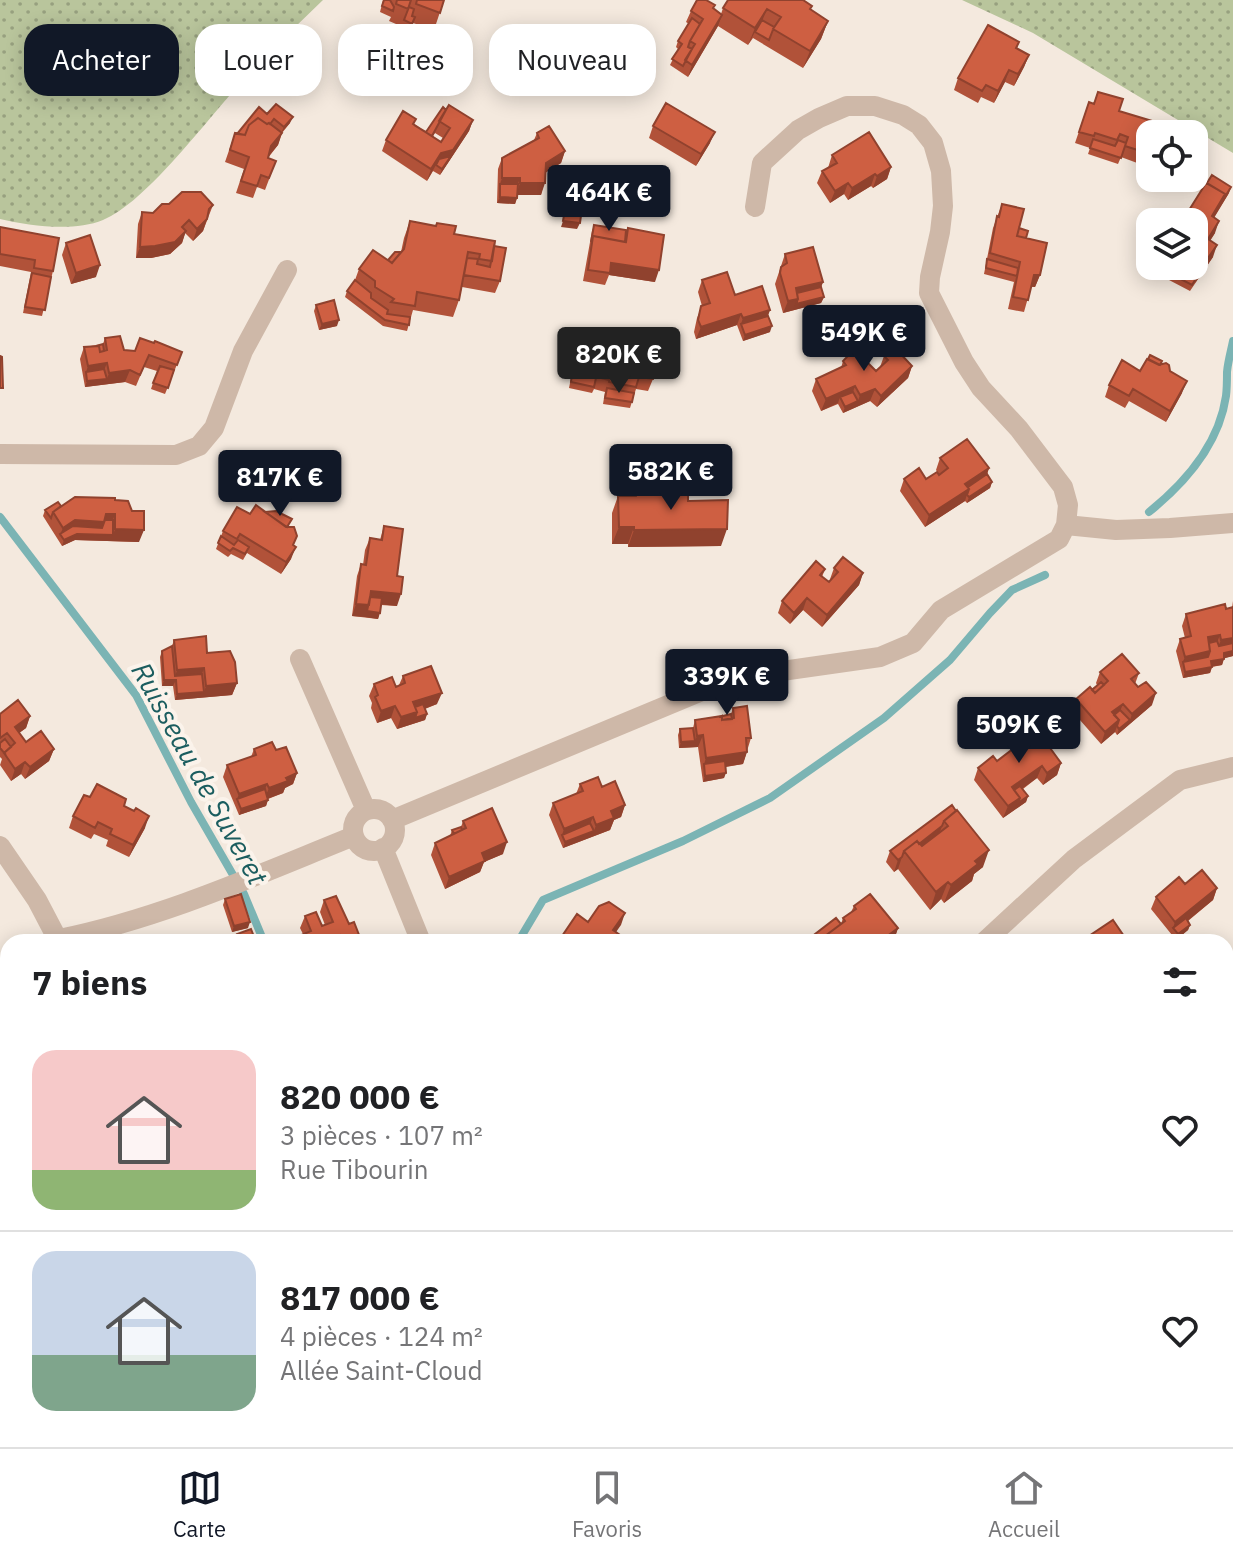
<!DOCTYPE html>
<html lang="fr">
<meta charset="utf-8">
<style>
:root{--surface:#fff;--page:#f6f6f6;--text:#202124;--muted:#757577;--line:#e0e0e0;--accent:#111827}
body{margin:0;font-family:"IBM Plex Sans",sans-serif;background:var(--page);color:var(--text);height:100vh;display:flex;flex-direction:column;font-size:30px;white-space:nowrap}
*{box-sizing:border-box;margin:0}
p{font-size:26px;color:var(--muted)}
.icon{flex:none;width:44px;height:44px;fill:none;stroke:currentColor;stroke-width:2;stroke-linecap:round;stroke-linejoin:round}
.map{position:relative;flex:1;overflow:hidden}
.drawer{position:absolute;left:0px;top:934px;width:1234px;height:514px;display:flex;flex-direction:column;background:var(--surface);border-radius:24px 24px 0 0;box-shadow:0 4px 20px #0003}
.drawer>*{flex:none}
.banner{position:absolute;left:24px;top:24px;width:800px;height:72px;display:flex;gap:16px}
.controls{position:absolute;left:1136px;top:120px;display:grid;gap:16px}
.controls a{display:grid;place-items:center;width:72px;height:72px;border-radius:16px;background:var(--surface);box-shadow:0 4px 20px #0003;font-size:40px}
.price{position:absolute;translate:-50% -68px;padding:0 18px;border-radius:8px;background:var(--accent);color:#fff;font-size:26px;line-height:52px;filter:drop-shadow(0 2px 4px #0008)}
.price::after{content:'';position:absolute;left:50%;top:48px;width:24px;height:18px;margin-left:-12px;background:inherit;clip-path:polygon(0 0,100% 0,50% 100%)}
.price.selected{background:#222;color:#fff}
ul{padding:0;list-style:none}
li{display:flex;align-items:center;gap:24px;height:200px;padding:0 32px}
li+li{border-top:2px solid var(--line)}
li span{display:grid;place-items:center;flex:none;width:224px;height:160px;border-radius:24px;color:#555}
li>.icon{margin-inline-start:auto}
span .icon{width:96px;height:96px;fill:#fffc;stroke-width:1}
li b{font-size:34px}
h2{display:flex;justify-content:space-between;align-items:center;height:96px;padding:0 32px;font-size:34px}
.pill{padding:0 28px;border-radius:24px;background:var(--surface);box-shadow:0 4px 20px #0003;font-size:28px;line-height:72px}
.pill.selected{background:var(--accent);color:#fff}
.tabs{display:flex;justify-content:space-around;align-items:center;height:112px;border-top:2px solid var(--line);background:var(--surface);font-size:22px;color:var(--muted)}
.tabs a{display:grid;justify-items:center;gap:4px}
.tabs .selected{color:var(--accent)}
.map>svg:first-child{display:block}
.grass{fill:url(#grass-dots)}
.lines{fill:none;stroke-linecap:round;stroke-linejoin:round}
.stream{stroke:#7bb4b4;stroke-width:8}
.minor{stroke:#ceb8a8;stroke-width:20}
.wall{fill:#b15239;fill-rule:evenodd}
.shaded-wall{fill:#90422e}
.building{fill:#ce5f42;stroke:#90422e;stroke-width:2}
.labels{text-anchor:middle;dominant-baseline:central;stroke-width:8;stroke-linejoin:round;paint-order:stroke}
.water-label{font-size:28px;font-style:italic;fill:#1b5d5f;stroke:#fbf3eb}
</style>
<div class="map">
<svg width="1233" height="1447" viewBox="0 0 1233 1447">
<defs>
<pattern id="grass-dots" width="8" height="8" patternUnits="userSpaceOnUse" patternTransform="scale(2)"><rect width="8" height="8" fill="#b9c59c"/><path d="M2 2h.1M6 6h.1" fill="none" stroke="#97a07f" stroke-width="1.8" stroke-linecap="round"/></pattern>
</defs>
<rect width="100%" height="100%" fill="#f4e9de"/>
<path class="grass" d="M0 0H323C297 25 270 51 245 78 216 110 190 144 160 175 143 192 125 210 103 220 74 232 30 226 0 219Z
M962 0H1233V153L1033 33Z"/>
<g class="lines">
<path class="stream" d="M1149 512C1185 483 1219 445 1226 396 1227 388 1227 380 1227 372 1228 361 1231 351 1233 341
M0 517 136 695 191 802 244 894 264 942
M518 942 543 900 683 841 770 798 884 718 950 660 990 613 1012 590 1045 575
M210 1447 214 1440"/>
<path class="minor" d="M0 454 176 455 199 446 214 428 243 351 287 270
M1066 525 1116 530 1170 528 1233 523
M300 659 366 810
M353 830a21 21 0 1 1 42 0a21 21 0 1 1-42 0Z
M392 820 733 678 880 657 913 643 941 610 1059 539 1066 525 1068 505 1063 487 1019 429 981 388 964 362 929 293 930 277 940 232 943 206 941 171 933 143 919 125 903 115 875 106H847L819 118 798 130 762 163 755 207
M0 846 37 900 59 942
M383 848 421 942
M59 939C162 918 257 875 354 836
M984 942 1074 859 1180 780 1233 767
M0 1425 8 1416
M0 1438 11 1443 12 1447
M918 1447 921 1440"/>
</g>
<path class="wall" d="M383 0H444L434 30 413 23 410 30 389 21 391 17 380 12Z
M812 6 810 10 828 21 821 39 803 68 753 38 748 45 718 26 688 77 670 65 678 49 676 47 678 41 689 24 686 22 691 11 713 9 721 14 723 8Z
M1019 42 1017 48 1029 55 1024 67 1014 86 1005 82 994 103 981 97 978 103 954 90 958 78Z
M1089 102 1119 111 1150 134V161L1148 167 1121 157 1118 164 1088 154 1091 145 1090 148 1075 143Z
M446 110 473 120 469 131 440 175 433 171 427 181 382 151 386 140 416 119 414 124 426 132ZM435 133 443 138 441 142 433 136Z
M267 114 290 123 282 133 278 145 268 158 276 161 265 190 257 187 253 198 236 193 244 169 225 162 235 133 237 134Z
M653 126 710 143 696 166 649 138Z
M537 133 565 151 561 163 546 172 541 195H518L515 204 497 203 498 169 502 158 534 140Z
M832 155 891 167 887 179 873 188 871 186 848 200 844 194 830 203 817 183 822 171 828 168Z
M1229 193 1214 217 1215 233 1210 241 1213 257 1190 291 1169 280 1175 267 1173 266H1194V222H1183L1186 215Z
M1002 204 1026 238 1040 275 1035 287H1031L1024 312 1008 309 1014 282 984 274 993 228Z
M213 205 203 231 193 241 185 233 182 243 170 254 151 258H136L138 224 142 212 153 213Z
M410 221 494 246 500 281 495 293 462 287 459 300 453 317 413 310 407 331 383 326 345 297 347 291 355 280 359 269 388 260 401 252 404 238Z
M594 225 626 234 628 228 655 282 609 275 605 285 583 281 592 231Z
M0 227 53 271 42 316 23 313 31 272 0 266Z
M66 243 96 277 71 284 62 255Z
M785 254 823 282 821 287 824 297 821 303 783 313 775 284Z
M702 280 735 295 768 316 770 332 743 341 737 325 696 339 694 332 697 318 702 306 698 292Z
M316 305 337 326 319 330 314 311Z
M105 338 124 350 182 352 165 394 151 389 157 371 144 367 136 386 125 382 85 387 80 359 84 347 103 344Z
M626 345 648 361 653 379 648 391 636 389 630 408 603 404 605 392 594 389 592 393 569 388 575 358 579 346 623 354Z
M876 345 871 356 867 362 876 371 880 367 884 356 912 366 908 378 877 407 870 401 843 413 838 404 821 411 812 391 816 379 841 368 843 361Z
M1161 365 1170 371 1182 393 1166 422 1129 401 1125 408 1105 397 1109 385 1140 371Z
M940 458 989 468 987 474 992 482 990 488 967 503 965 501 925 527 900 491 904 479H926L939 475 936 470Z
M678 494 688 501 721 546 628 547V544H612V513L618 496Z
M115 500 139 542 75 540 62 546 43 516 45 510 61 506Z
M250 514 288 527 293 546 291 559 281 574 247 553 243 560 231 554 228 557 216 549 223 531Z
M384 526 397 576V606L381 605 378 619 352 616 357 576 361 564 363 565 365 550 370 538 380 540Z
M834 568 863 573 859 585 822 627 803 610 790 624 778 613 782 601 825 569 822 577 829 582Z
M1233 601V656L1224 658 1222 665 1212 667 1210 673 1183 678 1176 651 1180 639 1185 638 1182 626 1186 614 1232 608Z
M174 640 207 653 237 683 232 695 175 700 173 686H162L160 657 162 651 172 646Z
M1100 672 1139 673 1135 684 1152 705 1117 735 1115 732 1101 744 1072 711 1076 699 1097 685 1096 683Z
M403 676 437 704 425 709 427 714 425 720 397 729 391 718 377 723 371 708 372 703 369 696 374 684 396 687 399 685Z
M733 708 751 738 743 764 726 767 724 778 703 782 698 747 679 748 678 735 680 729 693 728 695 720 731 714Z
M0 714 30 716 26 728 19 733 26 742 54 749 49 761 25 779 21 774 11 781 0 765 2 759 0 757Z
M1018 737 1061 763 1057 775 1043 785 1037 778 1023 789 1028 796 1026 802 1003 818 974 780 978 768 997 761 1014 748Z
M254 749 276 750 297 773 293 784 285 788 283 793 268 799 266 806 239 815 223 777 227 765 251 757Z
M580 784 602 787 625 805 621 817 614 820 610 830 563 848 549 815 553 803 576 794Z
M90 797 124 806 145 828 129 857 106 846 108 840 94 834 91 839 69 828 73 816Z
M952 805 983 867 974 874 972 881 944 903 941 899 930 910 898 869 894 872 886 862 890 851Z
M463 821 503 854 484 862 480 872 445 889 431 855 435 843 450 836 452 830 461 827Z
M1185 884 1217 888 1213 900 1188 921 1190 925 1188 930 1176 940 1151 909 1156 897Z
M225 899 248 928 232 932 223 905Z
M324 900 349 924 360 942H296L299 936 303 934 300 928 305 916 322 926 325 925 320 912Z
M854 906 898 928 894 940 891 942H806L841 924 843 918 851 912Z
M315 1440H409L413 1444 412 1447H313Z
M488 1440H535L533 1447H505L506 1446Z"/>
<path class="shaded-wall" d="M767 9 760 26 755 32 748 45 755 28Z
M722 15 718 26 688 77 692 65Z
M828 21 821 39 803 68 810 51Z
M1029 55 1024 67 1014 86 1018 74Z
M1009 70 1005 82 994 103 998 91Z
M293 117 290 123 281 133 284 127Z
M473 120 469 131 440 175 442 169 436 165 427 181 431 169 441 153Z
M715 132 710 143 696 166 701 154Z
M282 133 278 145 267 158 271 146Z
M565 151 561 163 542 175 546 163Z
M891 167 887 179 873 188 877 176Z
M875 174 871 186 848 200 852 188Z
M502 178H520L516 190 500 184Z
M520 183H545L541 195H516Z
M848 183 844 194 830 203 835 191Z
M1231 187 1229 193 1208 228 1212 216 1225 194Z
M500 197 517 198 515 204 497 203Z
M207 219 203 231 193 241 197 229Z
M563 221 580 223 577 229 561 227Z
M1219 221 1215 233 1203 251 1208 239Z
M186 231 182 243 170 254 151 258H136L140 247Z
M1217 245 1213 257 1195 283 1199 271Z
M611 263 659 270 655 282 609 275Z
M100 265 96 277 71 284 76 273Z
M1034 275H1040L1035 287 1030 286Z
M823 282 819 293 794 294 796 288Z
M824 297 821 303 783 313 788 301 798 299Z
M770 310 766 322 741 324 743 318Z
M741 314 737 325 696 339 701 327Z
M339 320 337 326 319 330 322 324Z
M772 326 770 332 743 341 745 335Z
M876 345 871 356 859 370 863 358Z
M107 363 102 375 86 372 88 366Z
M912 366 908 378 877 407 881 396Z
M130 370 125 382 85 387 87 381 107 379 109 373Z
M1187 381 1182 393 1166 422 1170 411Z
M855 386 851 398 840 397 838 403 821 411 826 399Z
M875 389 870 401 843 413 845 407 858 401 860 395Z
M989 468 985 480 968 491 965 501 925 527 929 515 965 484Z
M992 482 990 488 967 503 969 497Z
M106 514H115L111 526 100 534H60L58 539 63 528 75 520Z
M619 527H634L628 544H612Z
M115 529 144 530 139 542 75 540 62 546 64 540 77 534 113 535Z
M727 529 721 546 628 547 634 530Z
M296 547 291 559 281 574 286 562Z
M863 573 859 585 822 627 827 615Z
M371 591 401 594 397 606 368 603Z
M807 598 803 610 790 624 794 613Z
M356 604 369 605 365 617 352 616Z
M367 611 380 613 378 619 365 617Z
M1220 635 1215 647 1207 649 1208 637Z
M1233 638V649L1216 652 1221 640Z
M1210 651 1206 663 1183 662 1180 668 1185 657Z
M1233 651V656L1222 659 1224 653Z
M1224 659 1222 665 1209 667 1211 661Z
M1212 667 1210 673 1183 678 1185 672Z
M204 668 200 680 175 682 173 686H162L164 680H174L177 670Z
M237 683 232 695 175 700 177 694 204 692 206 686Z
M442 693 437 704 413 713V702Z
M1156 693 1152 705 1117 735 1119 729 1130 720 1132 714Z
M1123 704 1118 716 1112 720V712Z
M395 706 391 718 377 723 381 711Z
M417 712 427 714 425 720 397 729 401 717Z
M30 716 26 728 11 739 15 727Z
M1119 720 1115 732 1101 744 1105 732Z
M703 735 698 747 679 748 681 742 695 741 697 736Z
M54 749 49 761 25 779 30 767Z
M747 752 743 764 704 770V764L706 758Z
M25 762 21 774 11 781 15 769Z
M1061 763 1057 775 1043 785 1047 773Z
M1042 766 1037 778 1012 796V787Z
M297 773 293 784 285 788 283 793 264 800 269 788 286 778Z
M726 773 724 778 703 782 705 776Z
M267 784 263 795 237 799 239 794Z
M1028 796 1026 802 1003 818 1008 806 1020 798Z
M268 800 266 806 239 815 241 809Z
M625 805 621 817 614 820 610 830 563 848 565 842 594 831 596 825 611 811Z
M149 816 145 828 129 857 133 845Z
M593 817 588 829 562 835 564 829Z
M942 826 938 838 906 854Z
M507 842 503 854 484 862 480 872 445 889 449 877 482 853Z
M989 850 983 867 974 874 972 881 944 903 951 885 975 861Z
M902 857 898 869 894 872 898 860Z
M948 882 941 899 930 910 936 892Z
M1217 888 1213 900 1175 931 1173 928 1171 934 1175 922Z
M625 913 621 925 609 942 613 930Z
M250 922 248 928 232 932 234 926Z
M1190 925 1188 930 1176 940 1178 934Z
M898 928 894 940 891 942H882Z
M340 935 337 942H326V940Z
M1233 1194V1203L1226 1207V1198Z
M8 1239V1247L0 1255V1247Z"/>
<path class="building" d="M384 0H390L394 7 393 11 382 6Z
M397 0H411L408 9 396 4Z
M417 0H444L440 13 416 4Z
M697 0H706L715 5 713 8 722 15 692 65 685 60 695 44 690 41 703 19 691 11Z
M728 0H803L812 6 810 9 828 21 810 51 773 29 781 17 767 9 755 28 723 8Z
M409 7 414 9 412 16 415 17 412 24 404 20Z
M692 18 700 24 690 41 688 47 692 49 683 66 672 59 682 44 678 41Z
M762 20 774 27 769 40 755 32Z
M988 25 1019 42 1016 48 1029 55 1018 74 1009 70 998 91 986 85 982 91 958 78Z
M1098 92 1123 99 1119 111 1162 124 1159 134H1150V154L1125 146 1128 137 1120 134 1117 140 1095 133 1094 136 1079 132 1089 102 1094 104Z
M666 103 715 132 701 154 653 126Z
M276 104 293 117 284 127 274 119 270 124 269 123 267 124 258 118 249 125 245 135 237 134 259 107 267 114Z
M449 105 473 120 453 150 441 153 431 169 386 140 403 111 416 119 413 124 441 142 450 128 439 121Z
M443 107 446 110 432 136 414 125 426 132Z
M258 118 267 124 269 123 282 133 271 146 268 158 276 161 269 178 261 175 257 186 241 181 249 157 230 150 235 133 245 135 249 125Z
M549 126 565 151 546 163 545 183H520V178H502V158L539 138 537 133Z
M869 132 891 167 877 176 875 174 852 188 848 183 835 191 822 171 837 163 832 155Z
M1093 139 1115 146 1118 140 1126 143 1121 158 1090 148Z
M451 156 442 169 436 165 439 159Z
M1212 175 1231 187 1223 200 1225 194 1207 183Z
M1206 183 1225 194 1212 216 1219 221 1208 239 1217 245 1199 271 1190 266H1194L1193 222 1194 220 1186 215Z
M500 184H518L517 198 500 197Z
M182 192H201L213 205 209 209 207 219 197 229 189 220 182 227 186 231 175 242 155 246 140 247 142 212 153 213 162 204H169Z
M567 198 583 201 580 223 563 221Z
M1002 204 1024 209 1017 236 1047 243 1040 275H1034L1028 300 1013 297 1020 262 990 253 997 216 999 217Z
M410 221 436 226 437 223 456 226 454 234 495 241 492 261 479 259 480 254 468 252 459 300 417 292 415 306 391 302 394 299 375 287V281L359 269 373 250 392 263 404 249Z
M594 225 626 230 625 242 593 236 591 242Z
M0 227 59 238 53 271 34 268 35 260 0 254Z
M628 228 664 235 659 270 611 263 610 273 588 270 593 236 626 242Z
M1019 228 1028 231 1026 238 1017 236Z
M90 235 100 265 76 273 66 243Z
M494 246 506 248 500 281 464 275 467 258 478 259 477 264 490 267Z
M813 247 823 282 796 288 798 299 788 301 780 273 781 267 787 263 785 254Z
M395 252H401L392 263 388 260Z
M987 259 1018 268 1017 276 986 268Z
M1175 266 1197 277 1192 285 1171 274Z
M727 272 735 295 762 286 770 310 743 318 741 314 701 327 698 320 701 306 710 303 702 280Z
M32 273 51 277 45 310 25 307Z
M355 280 371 293V298L388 310 387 314 410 317 409 325 385 320 347 291Z
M821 287 824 297 796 304 798 299 797 293Z
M334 300 339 320 322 324 316 305Z
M768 316 772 326 745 335 741 324Z
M120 336 124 350 135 351 140 338 154 343 155 341 182 352 177 365 149 355 140 375 130 370 109 373 107 363 88 366 84 347 99 346 100 352 107 350 105 338Z
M867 336 876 345 863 358 876 371 888 360 884 356 894 347 912 366 881 396 875 389 860 395 855 386 826 399 816 379 846 365 843 361Z
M103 344 104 351 100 352 99 346H96Z
M626 345 651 350 648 361 657 363 653 379 639 377 636 387 609 382V380L597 377 598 372 575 368 579 346 624 354Z
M1150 355 1162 361 1160 365 1148 359Z
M0 356 2 357 3 388H0Z
M1147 359 1159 365 1166 363 1169 365 1170 371 1187 381 1170 411 1133 389 1129 396 1109 385 1122 360 1140 371Z
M160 366 174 370 168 388 153 383Z
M104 369 107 379 87 381 86 372Z
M572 374 596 378 594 387 571 382Z
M607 388 634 393 632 402 605 398Z
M853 392 858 401 845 407 840 397Z
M967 439 989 468 965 484 969 489 929 515 904 479 919 468 926 479 937 472 939 475 948 468 940 458Z
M987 474 992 482 969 497 967 495 969 489 968 487Z
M638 492H678V494H688V501L728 500 727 529 634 530V527H619L618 496H636Z
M75 497 115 498V500L128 501 132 511H144V530L115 529V514H106L104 522 75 520 63 528 53 512Z
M58 502 61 506 53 512 51 518 45 510Z
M256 505 286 527H294L297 536 293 545 296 547 286 562 240 534 237 539 223 531 237 507 250 514Z
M276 511 292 519 287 527 265 512Z
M105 520H113V535L77 534 64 540 60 534 73 526 102 528Z
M384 526 403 529 397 576 403 577 401 594 371 591 369 605 356 604 361 564 366 565 370 538 382 540Z
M221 536 234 545 238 540 249 547 245 554 233 548 230 551 218 543Z
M843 557 863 573 827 615 807 598 794 613 782 601 816 561 825 569 820 575 829 582 838 572 834 568Z
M370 597 382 598 380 613 367 611Z
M1225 604 1226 609 1233 607V638L1221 640 1220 635 1208 637 1210 651 1185 657 1180 639 1191 636 1186 614Z
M206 636 207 653 230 651 235 662 237 683 206 686 204 668 177 670 174 640Z
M1217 641 1219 646 1233 643V651L1224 653V659L1211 661 1212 667 1185 672 1183 662 1208 657 1210 651 1209 643Z
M172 646 175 676 202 674 204 692 177 694 176 680H164L162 651Z
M1122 654 1139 673 1131 679 1138 687 1146 682 1156 693 1132 714 1123 704 1112 712 1119 720 1105 732 1076 699 1090 687 1095 693 1108 681 1100 672Z
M431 666 442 693 413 702 417 712 401 717 395 706 381 711 375 697 378 695 374 684 392 677 396 687 405 683 403 676Z
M1101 682 1104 685 1095 693 1092 690Z
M18 700 30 716 15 727 26 742 41 731 54 749 30 767 25 762 15 769 4 753 15 743 7 733 0 738V714Z
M423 704 427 714 415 718 417 712 415 707Z
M747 706 751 738H746L747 752 706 758 703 735 697 736 695 720 722 716V720L734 718 733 708Z
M1120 710 1130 720 1119 729 1117 726 1119 720 1114 715Z
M731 714 732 719 722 720V716L719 717Z
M1034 726 1061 763 1047 773 1042 766 1012 787 1020 798 1008 806 978 768 993 756 997 761 1022 742 1018 737Z
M693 728 695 741 681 742 680 729Z
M5 739 11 747 4 753 6 755 0 748V743Z
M272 742 276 750 286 747 297 773 286 778 288 781 269 788 267 784 239 794 227 765 256 755 254 749Z
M725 761 726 773 705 776 704 764Z
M598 777 602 787 615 781 625 805 611 811 614 818 596 825 593 817 564 829 553 803 583 791 580 784Z
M97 784 126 799 124 806 134 811 136 808 149 816 133 845 110 834 112 829 98 822 95 828 73 816 84 795 90 797Z
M1020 786 1028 796 1018 803 1020 798 1014 790Z
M265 789 268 800 241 809 237 799Z
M952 805 956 811 944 821 942 826 919 844 917 841 904 851 902 857 898 860 890 851Z
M492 808 507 842 482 853 485 861 449 877 435 843 466 828 463 821Z
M957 810 989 850 975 861 978 864 951 885 948 882 936 892 904 851 917 841 922 846 948 826 944 821Z
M590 823 594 831 565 842 562 835Z
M461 827 462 830 454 834 452 830Z
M1202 870 1217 888 1175 922 1156 897 1179 877 1185 884Z
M241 894 250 922 234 926 225 899Z
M870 894 898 928 882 940 878 936 871 942H817L845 921 843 918 856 909 854 906Z
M336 896 349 924 354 922 361 940 357 942H343L340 935 326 940 327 942H301L299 936 311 931 305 916 316 912 322 926 333 922 324 900Z
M609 902 625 913 613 930 627 940 625 942H558L577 914 588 922 599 906Z
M836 918 841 924 817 942 806 941Z
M1186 918 1190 925 1178 934 1173 928Z
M1113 920 1128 942H1080Z
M251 929 256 942H240L237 934Z
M1233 1167V1194L1226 1198V1172Z
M0 1224 8 1232V1239L0 1247Z
M315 1440H347L344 1442 349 1447H321Z
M354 1440H409L413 1444 409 1447H361Z
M463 1440H479L478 1445 486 1447H461Z
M508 1440H535L533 1447H506Z
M703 1440H713L715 1445 723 1440H743L744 1443 737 1447H691Z"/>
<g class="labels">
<g class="water-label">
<text transform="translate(200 773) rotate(61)">Ruisseau de Suveret</text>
</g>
</g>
</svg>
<div class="controls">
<a><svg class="icon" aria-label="locate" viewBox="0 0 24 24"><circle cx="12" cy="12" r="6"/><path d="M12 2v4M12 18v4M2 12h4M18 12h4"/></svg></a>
<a><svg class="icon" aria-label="layers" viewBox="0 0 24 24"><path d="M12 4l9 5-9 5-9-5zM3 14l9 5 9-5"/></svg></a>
</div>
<b class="price" style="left:609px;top:233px">464K €</b>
<b class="price" style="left:864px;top:373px">549K €</b>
<b class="price selected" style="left:619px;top:395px">820K €</b>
<b class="price" style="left:671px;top:512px">582K €</b>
<b class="price" style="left:280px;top:518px">817K €</b>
<b class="price" style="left:727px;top:717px">339K €</b>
<b class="price" style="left:1019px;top:765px">509K €</b>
<div class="banner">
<a class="pill selected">Acheter</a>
<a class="pill">Louer</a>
<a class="pill">Filtres</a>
<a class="pill">Nouveau</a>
</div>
<section class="drawer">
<h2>7 biens<svg class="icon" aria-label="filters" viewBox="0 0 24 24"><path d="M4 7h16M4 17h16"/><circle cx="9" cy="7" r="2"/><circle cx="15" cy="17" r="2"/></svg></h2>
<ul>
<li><span style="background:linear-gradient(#f6c9c9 75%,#8fb573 0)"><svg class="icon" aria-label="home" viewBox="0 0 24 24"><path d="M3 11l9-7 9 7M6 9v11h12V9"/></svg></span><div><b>820 000 €</b><p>3 pièces · 107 m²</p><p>Rue Tibourin</p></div><svg class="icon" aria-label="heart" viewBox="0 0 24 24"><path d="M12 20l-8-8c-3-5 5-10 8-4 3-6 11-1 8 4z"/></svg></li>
<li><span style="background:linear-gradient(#c9d6e8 65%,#7fa58c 0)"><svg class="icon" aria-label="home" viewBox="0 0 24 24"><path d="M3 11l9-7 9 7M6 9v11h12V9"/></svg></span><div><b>817 000 €</b><p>4 pièces · 124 m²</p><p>Allée Saint-Cloud</p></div><svg class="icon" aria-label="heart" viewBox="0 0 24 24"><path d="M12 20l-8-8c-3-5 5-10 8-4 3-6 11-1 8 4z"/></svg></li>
</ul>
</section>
</div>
<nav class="tabs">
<a class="selected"><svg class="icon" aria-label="map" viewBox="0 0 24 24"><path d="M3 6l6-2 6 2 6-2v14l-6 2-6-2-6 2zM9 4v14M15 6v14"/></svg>Carte</a>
<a><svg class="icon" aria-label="saved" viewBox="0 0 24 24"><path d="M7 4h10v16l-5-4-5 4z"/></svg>Favoris</a>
<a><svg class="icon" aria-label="home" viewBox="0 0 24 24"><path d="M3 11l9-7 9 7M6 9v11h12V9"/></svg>Accueil</a>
</nav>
